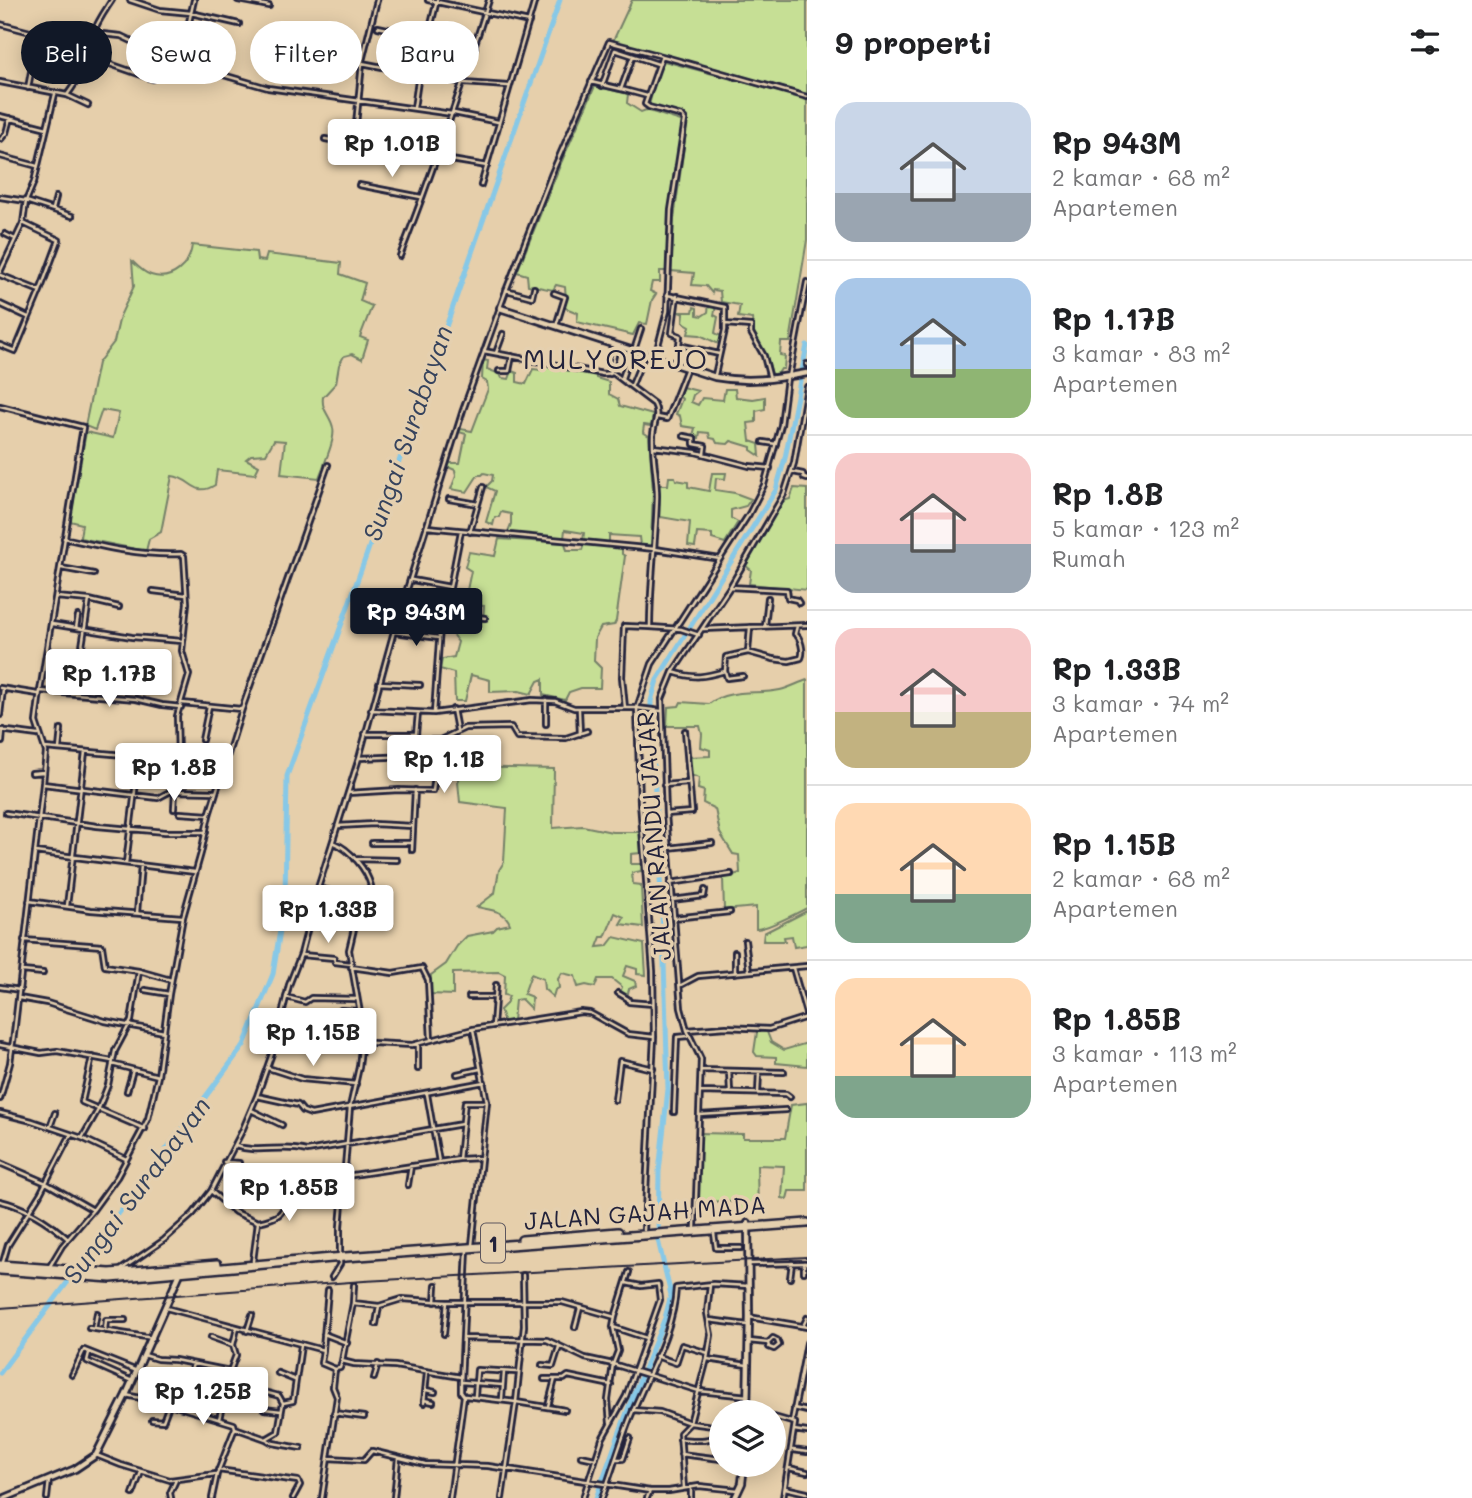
<!DOCTYPE html>
<html lang="id">
<meta charset="utf-8">
<style>
:root{--surface:#fff;--page:#f2f2f2;--text:#202124;--muted:#757577;--line:#e0e0e0;--accent:#111827}
body{margin:0;font-family:Mali,sans-serif;background:var(--page);color:var(--text);height:100vh;display:flex;flex-direction:column;font-size:26px;white-space:nowrap}
*{box-sizing:border-box;margin:0}
p{font-size:23px;color:var(--muted)}
.icon{flex:none;width:38px;height:38px;fill:none;stroke:currentColor;stroke-width:2;stroke-linecap:round;stroke-linejoin:round}
.map{position:relative;flex:1;overflow:hidden}
.side{display:flex;flex-direction:column;background:var(--surface);width:665px}
.side>*{flex:none}
.guide{position:absolute;left:21px;top:21px;width:665px;height:63px;display:flex;gap:14px}
.buttons{position:absolute;left:709px;top:1400px;display:grid;gap:14px}
.buttons a{display:grid;place-items:center;width:77px;height:77px;border-radius:50%;background:var(--surface);box-shadow:0 4px 18px #0003;font-size:35px}
.price{position:absolute;translate:-50% -60px;padding:0 16px;border-radius:7px;background:#fff;color:#222;font-size:23px;line-height:46px;filter:drop-shadow(0 2px 4px #0008)}
.price::after{content:'';position:absolute;left:50%;top:42px;width:21px;height:16px;margin-left:-10px;background:inherit;clip-path:polygon(0 0,100% 0,50% 100%)}
.price.selected{background:var(--accent);color:#fff}
ul{padding:0;list-style:none}
li{display:flex;align-items:center;gap:21px;height:175px;padding:0 28px}
li+li{border-top:2px solid var(--line)}
li span{display:grid;place-items:center;flex:none;width:196px;height:140px;border-radius:21px;color:#555}
li>.icon{margin-inline-start:auto}
span .icon{width:84px;height:84px;fill:#fffc;stroke-width:1}
li b{font-size:30px}
h2{display:flex;justify-content:space-between;align-items:center;height:84px;padding:0 28px;font-size:30px}
.chip{padding:0 24px;border-radius:32px;background:var(--surface);box-shadow:0 4px 18px #0003;font-size:24px;line-height:63px}
.chip.selected{background:var(--accent);color:#fff}
main{display:flex;flex:1;min-height:0}
.map>svg:first-child{display:block}
.green{fill:#c6df95;stroke:#748068;stroke-width:2}
.lines{fill:none;stroke-linecap:round;stroke-linejoin:round}
.river{stroke:#87c8e7;stroke-width:5}
.street-casing{stroke:#22223b;stroke-width:8}
.secondary-casing{stroke:#22223b;stroke-width:10}
.highway-casing{stroke:#22223b;stroke-width:12}
.street{stroke:#e5d0af;stroke-width:2.5}
.secondary{stroke:#e5d0af;stroke-width:4.5}
.highway{stroke:#e5d0af;stroke-width:7}
.rail{stroke:#22223b;stroke-width:2}
.labels{text-anchor:middle;dominant-baseline:central;stroke-width:7;stroke-linejoin:round;paint-order:stroke}
.shield{fill:#e5d0af;stroke:#5c565e;stroke-width:2}
.shield-label{font-size:23px;font-weight:bold;fill:#22223b}
.street-label{font-size:24px;fill:#22223b;stroke:#e5d0af}
.water-label{font-size:26px;font-style:italic;fill:#36435d;stroke:#e5d0af}
.quarter-label{font-size:28px;letter-spacing:2px;fill:#22223b;stroke:#e5d0af}
</style>
<main>
<div class="map">
<svg width="807" height="1498" viewBox="0 0 807 1498">
<rect width="100%" height="100%" fill="#e6cfab"/>
<filter id="ink" filterUnits="userSpaceOnUse"><feTurbulence type="fractalNoise" baseFrequency=".0143" numOctaves="2"/><feDisplacementMap in="SourceGraphic" scale="14" xChannelSelector="R" yChannelSelector="G"/><feConvolveMatrix kernelMatrix="1 2 1 2 8 2 1 2 1" color-interpolation-filters="sRGB"/></filter>
<g filter="url(#ink)">
<path class="green" d="M632 0H807V94L613 41Z
M664 61 807 99V240L790 342H781L780 355 785 356 784 369H781L777 375H772L769 363 754 336 752 319 738 317 740 305 721 302 720 291 713 290 712 293 706 286 692 285 694 273 671 271 674 219 688 117 649 105 657 75Z
M595 86 628 94 627 103 641 112 646 110 684 122 670 210 667 271H660V282H652L650 291 656 294 652 300 647 324 639 323 633 335 577 322 578 313 563 307 566 299 565 287 556 285 553 290 528 285 527 275 517 272 561 163Z
M192 245 256 252 257 260 265 261 267 254 341 263 340 274 365 283 360 301 372 306 360 337 368 340 362 359 352 354 344 356 339 365 336 383 323 397C321 411 331 416 333 428 336 439 323 466 319 478L281 474 285 441 274 440 266 454 251 455 246 459 259 466 255 474 217 470 215 485C194 498 192 478 172 476L161 532 149 539 146 551 80 538 82 524 70 521 86 432 113 438 119 413 102 410 95 430 85 426 98 363 114 342 120 316 134 286 132 261C137 266 144 273 151 275 172 282 190 265 192 245Z
M709 304 716 306 714 315 718 317 715 333 721 336 719 344 700 335 688 334 690 326 683 322 684 314 679 312H693L694 307 697 308V315L702 316 708 312Z
M483 360 488 361 487 369 500 374 502 378 509 379 512 371 517 373V382L526 384 533 369 541 370 544 363 596 374V378L609 382V394L618 399 620 406 653 415 651 426 644 425 643 432 649 436 653 491 651 546 640 545 639 537 609 535V542L583 541 584 533 565 530 564 538 507 534 511 524V514L501 512 499 517H495L493 525 486 522 495 491 486 487 492 481 493 475 484 473 482 475H478L467 492 451 489 456 476 455 470 448 467 450 463H460L466 434 459 432 461 429 472 431 488 389 487 382 482 379Z
M682 387 698 391 693 395 691 402 698 405 702 398 723 400 725 389H735L736 397 753 399 765 397V409L756 411V422L748 423 750 441 759 444 760 456 751 450V447L731 441 728 444 717 443 715 439 710 438 709 433 700 432 699 438 693 436 695 428 682 426 680 416 676 414 682 399 679 396Z
M712 473H726L725 479 716 478 715 490 735 493 751 499 746 506 731 510V518L738 522 725 543 712 539V534L697 533 695 547 688 546 690 522 661 517 659 518 658 535H656L658 485H668L669 477H675L676 480 688 482V487L709 491Z
M794 488 807 489V590L749 584 751 570 746 566 783 501 790 499Z
M499 539 565 543 567 550H582L584 544 622 548V554L625 556 616 621 614 625 601 627 595 638 594 661 601 668 600 688H581L569 692 565 700 543 695V679L538 681 531 694 519 691 490 692V680L471 675 465 701H455L454 673 440 669 442 659 454 657 458 642 451 633H441L443 615 458 617 461 629 474 628 478 621H483L484 606 470 605 468 599 452 593 456 589 467 590 471 571 465 567 469 552 495 556Z
M807 680V908C795 914 768 929 756 929V907L724 910 723 878 740 873 739 855 733 854 720 833 715 809 703 803 704 791 698 789 699 778 690 775 689 757 710 756V750L701 747 702 734 700 726H667L668 707 679 706 681 702 709 704C728 688 757 695 780 690 789 688 798 683 807 680Z
M464 767 554 769 553 828 583 826 612 832H640L641 853 631 854V864H641V871L632 873 633 884 641 885 643 927 620 924 624 917 615 913 605 937H601L597 947 607 946 614 937 644 944 646 975 637 974V969L627 966 623 976 635 981 636 986 629 989 627 997 620 993 622 987 612 979H598L595 987 586 985 578 987 575 976 562 973 558 979 559 988 555 990 553 997 544 989 543 979 531 974 524 994 532 997 531 1009 521 999 515 1000 513 1021 504 1022 500 1010 506 1004 509 996 504 995 505 975 499 972 453 973V995L430 994 431 975 446 964 457 946 467 936 493 931 497 927 510 924C505 910 490 910 477 907L495 893 499 870 504 862 507 808 460 802 458 782Z
M807 911V945L794 947 792 936 784 937 785 941H763L764 933Z
M757 1032H767L771 1042 784 1050 807 1043V1066L776 1063V1057L757 1056 754 1052Z
M807 1103V1191H789L787 1199 782 1198 784 1166 757 1165 758 1212 739 1211V1202L696 1201 700 1133 743 1134V1138H785L791 1105Z"/>
<g class="lines">
<path class="river" d="M0 1373 244 1045 273 974 285 899 287 776 365 559 560 0
M596 1498 631 1401 665 1318 671 1295 658 1240 659 1172 668 1089 663 931 651 720V701L657 680 776 490 785 458 807 345"/>
<g class="street-casing">
<path id="street" d="M130 0 160 10 191 13 239 24
M238 0 269 6
M428 0 529 22
M0 24 38 34 87 52
M378 27 475 48
M93 33 121 36 172 60 268 88 452 114
M87 56 153 79 164 57
M362 61 377 0
M180 62 194 0
M0 82 67 95C85 72 84 58 93 34 97 22 105 11 112 0
M591 82 621 89 633 56
M602 86 615 50 658 64
M28 88 38 34
M621 89 647 96
M67 95 88 105
M414 108 419 74 437 0
M454 113 498 122
M0 116 47 128
M1 139 6 133 10 118
M325 139 487 166
M354 145 362 63 464 83 508 86
M0 156 37 166
M359 185 421 197
M481 185 535 0
M0 197 26 201 72 216
M53 209 56 197
M23 223 59 240 40 291
M5 234 15 239
M400 256C433 171 462 86 489 0
M0 272 23 223 26 201 34 182 55 94
M0 275 40 291 15 351 0 345
M506 290 532 297 534 288
M554 293 565 297 556 326
M667 295 725 307V330L715 375
M677 296 672 333 680 336 679 345 719 354
M0 304 28 317
M725 324 751 326V333L764 356 770 379
M634 350 641 329
M484 351 603 374 613 373 654 404C660 415 653 425 653 436 652 456 657 476 657 496 656 540 650 583 650 627L681 629 699 635
M496 353 503 334
M655 357 667 311 671 210 685 120 682 116 649 107 645 104 662 56 807 97
M807 364V365
M499 371H509L512 356
M610 374 616 346
M789 377 807 282
M622 378 631 352
M632 385 645 353
M0 406 83 427 40 691 36 722 46 752 43 784 14 1034 10 1063 0 1099
M657 417 667 419 687 368
M684 436 694 438V444L705 446 704 454
M763 442 776 444
M653 447 695 452 749 466 770 468
M793 472 803 474 804 478 807 479
M449 499 478 504 470 532
M478 504 483 487
M427 527 655 549 720 559
M64 538C103 547 141 556 181 554L184 556 187 603 182 651 189 675 177 716 178 759 171 791
M61 568 94 574
M412 580 450 587
M730 587 787 590 788 598 797 600 799 603
M153 591 186 595
M56 597 89 600 119 607
M405 607 440 613
M445 613 461 531
M446 613 485 618
M52 624 132 637 182 641
M765 626 768 598
M76 628 78 616
M703 629 807 625
M394 632 439 638
M748 652 750 627
M58 662 78 668
M725 671 727 678 743 676
M673 672C695 679 704 677 725 671L726 657 748 652 773 659 789 661 801 658C804 652 801 637 795 634L797 626
M78 673 89 600
M379 683 420 685
M0 688 38 694
M40 691 136 699 162 705 181 707
M546 700V724
M182 703 241 709
M625 708 622 677 624 626 650 627
M453 709 457 730
M371 710 434 713 532 700 555 701 574 708H637L661 711
M579 710 580 734
M434 713 441 613
M0 715 3 689
M0 730 38 735
M365 734H416
M202 740 209 706
M416 741 440 740 465 728 511 727 517 737 566 738 587 731
M2 742 3 730
M45 748 226 764
M59 749 61 729
M359 758 414 756 418 713
M32 773 44 772
M43 784 158 798 171 791 216 792
M664 785 688 783
M348 793 399 790 433 791 437 762
M174 809 175 791
M6 813 97 826 165 832H206
M180 813 209 815
M666 814 692 812 685 731
M338 826 374 824 412 826
M372 843H411
M668 848 712 843
M412 850 415 790
M35 852 195 872
M355 859 397 860
M126 863 139 758
M670 883 731 874
M318 888 361 899
M672 900 704 896 705 890
M29 901 91 910 182 917
M67 906 85 752
M137 913 141 865
M674 918 730 912
M311 920 353 925
M24 940 102 946 105 966 139 971 171 980
M745 941 749 971
M735 952V973
M302 955 334 958 335 962 351 964
M351 967 393 973 422 968 428 980 431 1040
M22 971 43 973
M681 985 698 976 807 966
M0 987 20 990
M145 990 169 994
M618 993 628 999 629 1002 653 1004
M286 997 305 1002 311 998 356 999
M469 997H494
M19 998 47 1003 105 1021 164 1032
M341 1010 358 1011
M493 1026 496 985
M687 1030 726 1027 769 1029 807 1017 793 968
M276 1038 412 1045 473 1029 581 1012 590 1013 628 1034 654 1037
M0 1045 41 1053 57 1051 112 1061
M92 1057 82 1102 145 1129
M112 1064 158 1076
M268 1068 302 1079 356 1084
M418 1069V1044
M701 1070 784 1072
M729 1071 730 1092
M457 1074 480 1069
M127 1091 133 1070
M700 1092 786 1094 790 1097
M758 1093 759 1072
M427 1094 439 1162
M257 1096 298 1105 303 1111 311 1114 484 1082
M615 1100 620 1061 653 1069
M251 1110 282 1125
M674 1112 677 1037 689 1036
M0 1113 32 1121 82 1138 98 1110 108 1085 115 1051 131 1021 139 971
M699 1115 786 1110
M50 1127 55 1113
M82 1138 126 1159
M235 1146C260 1154 281 1144 307 1151L462 1124
M459 1159 465 1102H487
M224 1162 239 1163
M0 1163 46 1183 93 1210
M346 1176 459 1159 481 1158
M408 1185 411 1166
M211 1191 235 1212 258 1222 253 1261
M0 1201C26 1207 49 1222 68 1239
M258 1222C290 1215 279 1210 294 1188L344 1191
M695 1227 701 1059 687 1030 681 1008 666 814 662 699 673 672 730 587 784 494 794 463 807 387
M644 1230 654 1037 653 971 640 802 637 708 652 664 749 514 764 485 781 425 787 378
M714 1233 716 1248H741
M472 1245 487 1102 473 1029
M3 1262 8 1245 40 1194 70 1136
M748 1264 807 1263
M50 1266 62 1246 93 1210 117 1177 148 1119 158 1076 169 994 183 917 201 853 209 815 242 709 328 465
M122 1269 164 1240 193 1214 211 1191 242 1131 257 1096 274 1048 289 985 301 954 318 888 359 758 394 631 463 410 507 288 552 173 609 42 662 56
M804 1272V1263
M332 1277 340 1264V1227L350 1107 359 1067 363 1030 349 950 361 899 371 886C367 870 350 849 334 843
M790 1278 792 1263
M710 1285 707 1313 711 1335 707 1359 747 1365
M435 1302 436 1285
M353 1303 354 1285
M166 1308 323 1350 321 1363 335 1369 333 1387 337 1397 322 1498
M615 1317 629 1272
M749 1317 807 1327
M709 1320 748 1325
M376 1324 379 1306
M803 1326 807 1318
M575 1327 580 1308
M613 1327 646 1338
M89 1328 153 1338
M94 1329 97 1313
M105 1331 106 1320H125
M247 1331 252 1315
M324 1334 347 1343
M444 1334 447 1302
M211 1337 233 1345
M463 1338 547 1340 585 1358 613 1364 699 1391 748 1396
M749 1341 768 1343 773 1338 777 1340 779 1345 774 1349 769 1347 768 1343
M323 1349 328 1290
M89 1353 87 1361 132 1381
M144 1355 157 1359 175 1360 230 1371
M656 1356 676 1363 682 1345 708 1353
M707 1359 690 1423 721 1427
M542 1365 553 1366 559 1347
M335 1369 340 1368 342 1361
M278 1373 295 1380
M72 1375 84 1350 137 1371
M461 1377 395 1366 354 1364 342 1361 353 1303 379 1306 402 1299 447 1302H562L615 1317 613 1327 618 1351 613 1364 608 1400 610 1423
M374 1378 378 1364
M228 1379 251 1383 253 1389 279 1396 283 1403
M544 1379H564L568 1376 611 1385
M188 1381 193 1364
M461 1382 503 1385 502 1399
M503 1385 504 1372
M426 1390 435 1392
M126 1395 169 1404 234 1424 235 1428 217 1474 212 1498
M465 1396 516 1402 524 1326 523 1275
M475 1396 477 1370 517 1372
M424 1400 433 1402
M239 1401 260 1404 264 1409 281 1411
M424 1403 427 1372
M548 1406 555 1379
M794 1408 807 1411
M633 1410 660 1412 690 1423 680 1433 684 1488
M334 1413 364 1417
M774 1417 795 1423 783 1498
M219 1419 230 1371 236 1355 233 1345 237 1328
M152 1420 163 1421 169 1405
M792 1421 807 1343
M235 1428 266 1439 278 1432 283 1403 293 1401 301 1345
M794 1430 807 1432
M266 1439 273 1443 301 1448
M680 1439C694 1440 711 1443 721 1432
M793 1450 807 1452
M681 1454 721 1459
M96 1455 121 1465 170 1480 216 1474
M581 1456 595 1459
M328 1458 364 1460 372 1451 425 1464 488 1466 650 1491H669L699 1486 738 1490
M617 1459H623L630 1438
M789 1468 807 1472
M218 1470 298 1481 300 1485 293 1498
M785 1488 807 1493
M133 1494 141 1472
M47 1498 49 1480
M171 1498 170 1493 176 1480
M394 1498 398 1458
M450 1498 464 1396 461 1392V1382L467 1249
M502 1498 516 1402 565 1410
M583 1498 602 1439 626 1396 660 1300 658 1284 641 1286 626 1283
M602 1498C613 1469 621 1439 633 1411 649 1372 674 1330 676 1288L713 1284 749 1286
M647 1498 650 1491
M691 1498V1487"/>
</g>
<g class="secondary-casing">
<path id="secondary" d="M500 308 715 377C748 383 775 379 807 373
M747 1412 749 1317 748 1223
M5 1498 75 1469 96 1455 126 1395 181 1271
M735 1498 742 1483 744 1465"/>
</g>
<g class="highway-casing">
<path id="highway" d="M522 1240 618 1232
M0 1265 110 1273 217 1264
M0 1270 111 1278 332 1258 807 1223"/>
</g>
<use href="#street" class="street"/>
<use href="#secondary" class="secondary"/>
<use href="#highway" class="highway"/>
<path class="rail" d="M0 1308 364 1281 807 1257"/>
</g>
</g>
<g class="labels">
<rect class="shield" x="481" y="1223.5" width="24" height="39" rx="5"/>
<g class="shield-label">
<text x="493" y="1243">1</text>
</g>
<g class="street-label">
<text transform="translate(653 836) rotate(-94)">JALAN RANDU JAJAR</text>
<text transform="translate(645 1212) rotate(-4)">JALAN GAJAH MADA</text>
</g>
<g class="water-label">
<text transform="translate(407 433) rotate(-71)">Sungai Surabayan</text>
<text transform="translate(136 1190) rotate(-53)">Sungai Surabayan</text>
</g>
<g class="quarter-label">
<text x="616" y="358">MULYOREJO</text>
</g>
</g>
</svg>
<div class="buttons">
<a><svg class="icon" aria-label="layers" viewBox="0 0 24 24"><path d="M12 4l9 5-9 5-9-5zM3 14l9 5 9-5"/></svg></a>
</div>
<b class="price" style="left:392px;top:179px">Rp 1.01B</b>
<b class="price selected" style="left:416px;top:648px">Rp 943M</b>
<b class="price" style="left:109px;top:709px">Rp 1.17B</b>
<b class="price" style="left:444px;top:795px">Rp 1.1B</b>
<b class="price" style="left:174px;top:803px">Rp 1.8B</b>
<b class="price" style="left:328px;top:945px">Rp 1.33B</b>
<b class="price" style="left:313px;top:1068px">Rp 1.15B</b>
<b class="price" style="left:289px;top:1223px">Rp 1.85B</b>
<b class="price" style="left:203px;top:1427px">Rp 1.25B</b>
<div class="guide">
<a class="chip selected">Beli</a>
<a class="chip">Sewa</a>
<a class="chip">Filter</a>
<a class="chip">Baru</a>
</div>
</div>
<section class="side">
<h2>9 properti<svg class="icon" aria-label="filters" viewBox="0 0 24 24"><path d="M4 7h16M4 17h16"/><circle cx="9" cy="7" r="2"/><circle cx="15" cy="17" r="2"/></svg></h2>
<ul>
<li><span style="background:linear-gradient(#c9d6e8 65%,#9aa5b1 0)"><svg class="icon" aria-label="home" viewBox="0 0 24 24"><path d="M3 11l9-7 9 7M6 9v11h12V9"/></svg></span><div><b>Rp 943M</b><p>2 kamar · 68 m²</p><p>Apartemen</p></div></li>
<li><span style="background:linear-gradient(#a9c7e8 65%,#8fb573 0)"><svg class="icon" aria-label="home" viewBox="0 0 24 24"><path d="M3 11l9-7 9 7M6 9v11h12V9"/></svg></span><div><b>Rp 1.17B</b><p>3 kamar · 83 m²</p><p>Apartemen</p></div></li>
<li><span style="background:linear-gradient(#f6c9c9 65%,#9aa5b1 0)"><svg class="icon" aria-label="home" viewBox="0 0 24 24"><path d="M3 11l9-7 9 7M6 9v11h12V9"/></svg></span><div><b>Rp 1.8B</b><p>5 kamar · 123 m²</p><p>Rumah</p></div></li>
<li><span style="background:linear-gradient(#f6c9c9 60%,#c2b280 0)"><svg class="icon" aria-label="home" viewBox="0 0 24 24"><path d="M3 11l9-7 9 7M6 9v11h12V9"/></svg></span><div><b>Rp 1.33B</b><p>3 kamar · 74 m²</p><p>Apartemen</p></div></li>
<li><span style="background:linear-gradient(#ffd9b3 65%,#7fa58c 0)"><svg class="icon" aria-label="home" viewBox="0 0 24 24"><path d="M3 11l9-7 9 7M6 9v11h12V9"/></svg></span><div><b>Rp 1.15B</b><p>2 kamar · 68 m²</p><p>Apartemen</p></div></li>
<li><span style="background:linear-gradient(#ffd9b3 70%,#7fa58c 0)"><svg class="icon" aria-label="home" viewBox="0 0 24 24"><path d="M3 11l9-7 9 7M6 9v11h12V9"/></svg></span><div><b>Rp 1.85B</b><p>3 kamar · 113 m²</p><p>Apartemen</p></div></li>
</ul>
</section>
</main>
